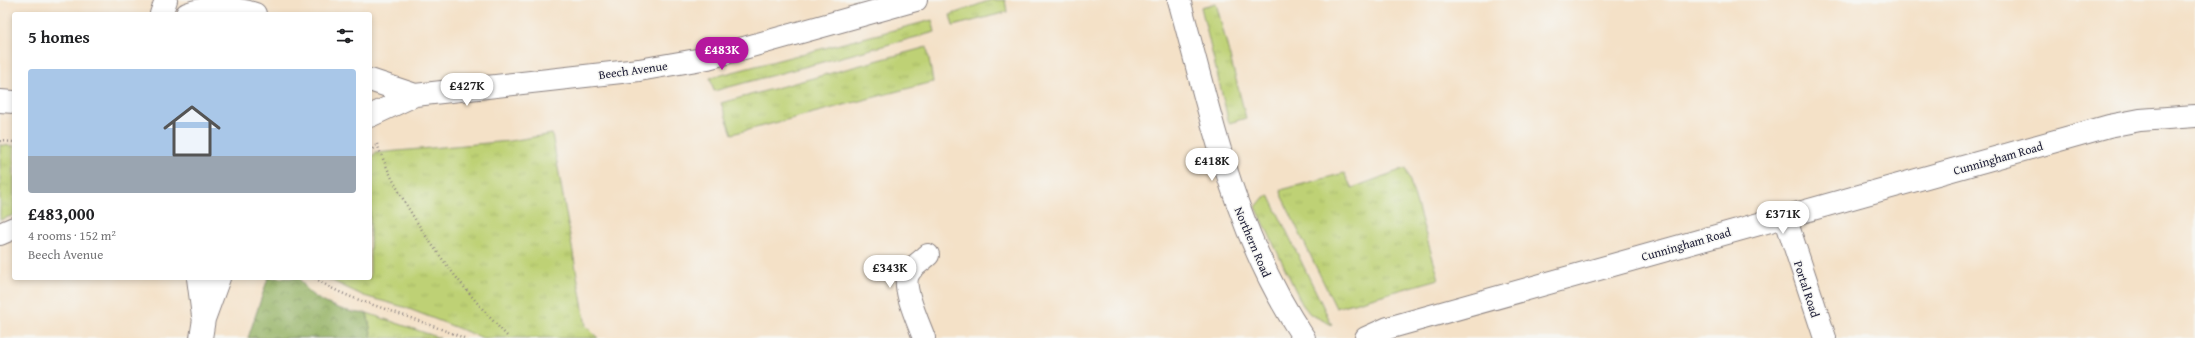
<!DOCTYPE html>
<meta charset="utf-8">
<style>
:root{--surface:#fff;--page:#f2f2f2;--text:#202124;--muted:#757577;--accent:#b5179e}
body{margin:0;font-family:"Gentium Book Plus",serif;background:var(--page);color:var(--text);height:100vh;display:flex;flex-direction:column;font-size:15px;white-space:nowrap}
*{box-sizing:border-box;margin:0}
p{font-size:13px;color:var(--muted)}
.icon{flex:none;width:22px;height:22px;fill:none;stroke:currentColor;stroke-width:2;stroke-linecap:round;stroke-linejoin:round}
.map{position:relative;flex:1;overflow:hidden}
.details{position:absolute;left:12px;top:12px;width:360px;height:268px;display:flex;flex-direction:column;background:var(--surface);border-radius:4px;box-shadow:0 2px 6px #0003}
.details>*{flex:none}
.price{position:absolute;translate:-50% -34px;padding:0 9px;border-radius:14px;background:#fff;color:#222;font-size:13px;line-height:26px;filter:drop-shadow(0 1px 2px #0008)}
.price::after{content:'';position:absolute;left:50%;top:24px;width:12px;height:9px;margin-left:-6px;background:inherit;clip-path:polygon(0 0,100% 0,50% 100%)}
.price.active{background:var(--accent);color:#fff}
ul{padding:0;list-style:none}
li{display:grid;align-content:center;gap:8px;height:212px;padding:0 16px}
li span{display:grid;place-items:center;height:124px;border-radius:4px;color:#555}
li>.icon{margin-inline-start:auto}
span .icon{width:72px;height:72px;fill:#fffc;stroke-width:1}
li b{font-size:17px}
h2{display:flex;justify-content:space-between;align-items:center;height:48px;padding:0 16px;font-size:17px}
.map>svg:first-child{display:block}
.grass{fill:url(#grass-tufts);stroke:#707a58}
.forest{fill:url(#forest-crowns);stroke:#5c6a50}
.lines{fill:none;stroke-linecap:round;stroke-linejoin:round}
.minor-casing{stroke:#8b8281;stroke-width:24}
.major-casing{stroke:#8b8281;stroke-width:24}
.path{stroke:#8b8281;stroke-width:2.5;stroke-dasharray:1 3;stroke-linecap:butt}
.minor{stroke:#fff;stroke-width:22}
.major{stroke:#fff;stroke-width:22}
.labels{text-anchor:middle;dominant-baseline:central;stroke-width:3;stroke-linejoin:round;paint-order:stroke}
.street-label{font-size:12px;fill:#22223b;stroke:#f6f6f2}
</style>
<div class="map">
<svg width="2195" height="338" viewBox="0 0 2195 338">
<defs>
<pattern id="grass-tufts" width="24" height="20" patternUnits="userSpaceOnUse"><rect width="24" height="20" fill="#bed174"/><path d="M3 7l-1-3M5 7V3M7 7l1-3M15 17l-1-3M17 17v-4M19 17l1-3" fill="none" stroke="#a3b365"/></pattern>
<pattern id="forest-crowns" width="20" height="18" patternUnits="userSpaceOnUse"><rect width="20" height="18" fill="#96b366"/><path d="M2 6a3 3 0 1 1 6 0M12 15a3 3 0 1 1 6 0" fill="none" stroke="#7a9155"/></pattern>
</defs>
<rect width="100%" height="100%" fill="#f6f6f2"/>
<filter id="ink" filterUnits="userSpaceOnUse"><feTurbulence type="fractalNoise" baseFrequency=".025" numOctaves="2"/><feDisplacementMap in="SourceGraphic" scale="8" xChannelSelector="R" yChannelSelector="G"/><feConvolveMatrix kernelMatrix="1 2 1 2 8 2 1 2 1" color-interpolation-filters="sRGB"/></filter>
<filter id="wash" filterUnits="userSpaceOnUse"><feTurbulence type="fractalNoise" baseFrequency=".012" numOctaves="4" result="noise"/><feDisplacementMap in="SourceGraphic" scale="16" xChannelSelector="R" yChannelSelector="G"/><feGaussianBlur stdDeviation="0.9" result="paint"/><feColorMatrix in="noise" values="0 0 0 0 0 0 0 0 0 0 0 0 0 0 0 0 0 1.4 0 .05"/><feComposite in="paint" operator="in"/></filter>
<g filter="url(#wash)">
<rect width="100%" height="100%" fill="#f4e1c7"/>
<path class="grass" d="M991 0H1005L1007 12 953 26 950 15Z
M1216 3 1246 118 1229 123 1201 7Z
M932 20 935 32 714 91 710 78Z
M927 47 933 82 732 134 721 103Z
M552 134 586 326 598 338H483L404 307 364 296 326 278H370V159L375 153 510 141Z
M0 145 14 146V215L0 220Z
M1406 168 1439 279 1336 308 1282 197 1281 190 1344 173 1352 188Z
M1269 195 1332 325 1310 314 1302 304 1256 207 1264 197Z
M367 313 440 338H372Z"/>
<path class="forest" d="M268 278H299C302 282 305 287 308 291 319 303 352 315 367 313L372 338H248Z"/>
</g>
<g filter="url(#ink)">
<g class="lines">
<g class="minor-casing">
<path id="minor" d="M1179 0C1212 118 1234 234 1304 338
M370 80 415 95
M370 116 415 95 639 70 708 58 916 0
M1785 217 1825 338
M0 234 14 228
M924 338C919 324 902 288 908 275 911 267 922 261 928 255
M1366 338 1388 328 2109 126 2140 120 2195 116"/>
</g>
<g class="major-casing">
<path id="major" d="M161 14 166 0
M187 14C210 5 233 7 255 14
M0 101 14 102
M198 278 203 316
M201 338 204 319 219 278"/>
</g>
<path class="path" d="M0 141 14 142
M377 144C404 215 457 283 509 338
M370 152 377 144
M315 278C338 294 362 301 388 310 414 319 439 328 464 338"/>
<use href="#minor" class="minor"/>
<use href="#major" class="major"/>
</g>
</g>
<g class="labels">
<g class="street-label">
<text transform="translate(633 70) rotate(-8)">Beech Avenue</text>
<text transform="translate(1998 158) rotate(-16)">Cunningham Road</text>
<text transform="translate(1253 242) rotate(67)">Northern Road</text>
<text transform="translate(1686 244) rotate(-16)">Cunningham Road</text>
<text transform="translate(1807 289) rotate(72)">Portal Road</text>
</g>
</g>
</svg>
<b class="price active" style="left:722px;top:71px">£483K</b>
<b class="price" style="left:467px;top:107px">£427K</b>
<b class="price" style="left:1212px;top:182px">£418K</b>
<b class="price" style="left:1783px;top:235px">£371K</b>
<b class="price" style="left:890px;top:289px">£343K</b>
<section class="details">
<h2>5 homes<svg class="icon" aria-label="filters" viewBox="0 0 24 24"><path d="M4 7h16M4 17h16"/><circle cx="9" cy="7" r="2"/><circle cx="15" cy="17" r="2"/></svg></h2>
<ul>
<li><span style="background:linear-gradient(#a9c7e8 70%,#9aa5b1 0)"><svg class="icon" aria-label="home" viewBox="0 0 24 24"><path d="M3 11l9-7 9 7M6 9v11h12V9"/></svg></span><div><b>£483,000</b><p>4 rooms · 152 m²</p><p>Beech Avenue</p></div></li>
</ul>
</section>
</div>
